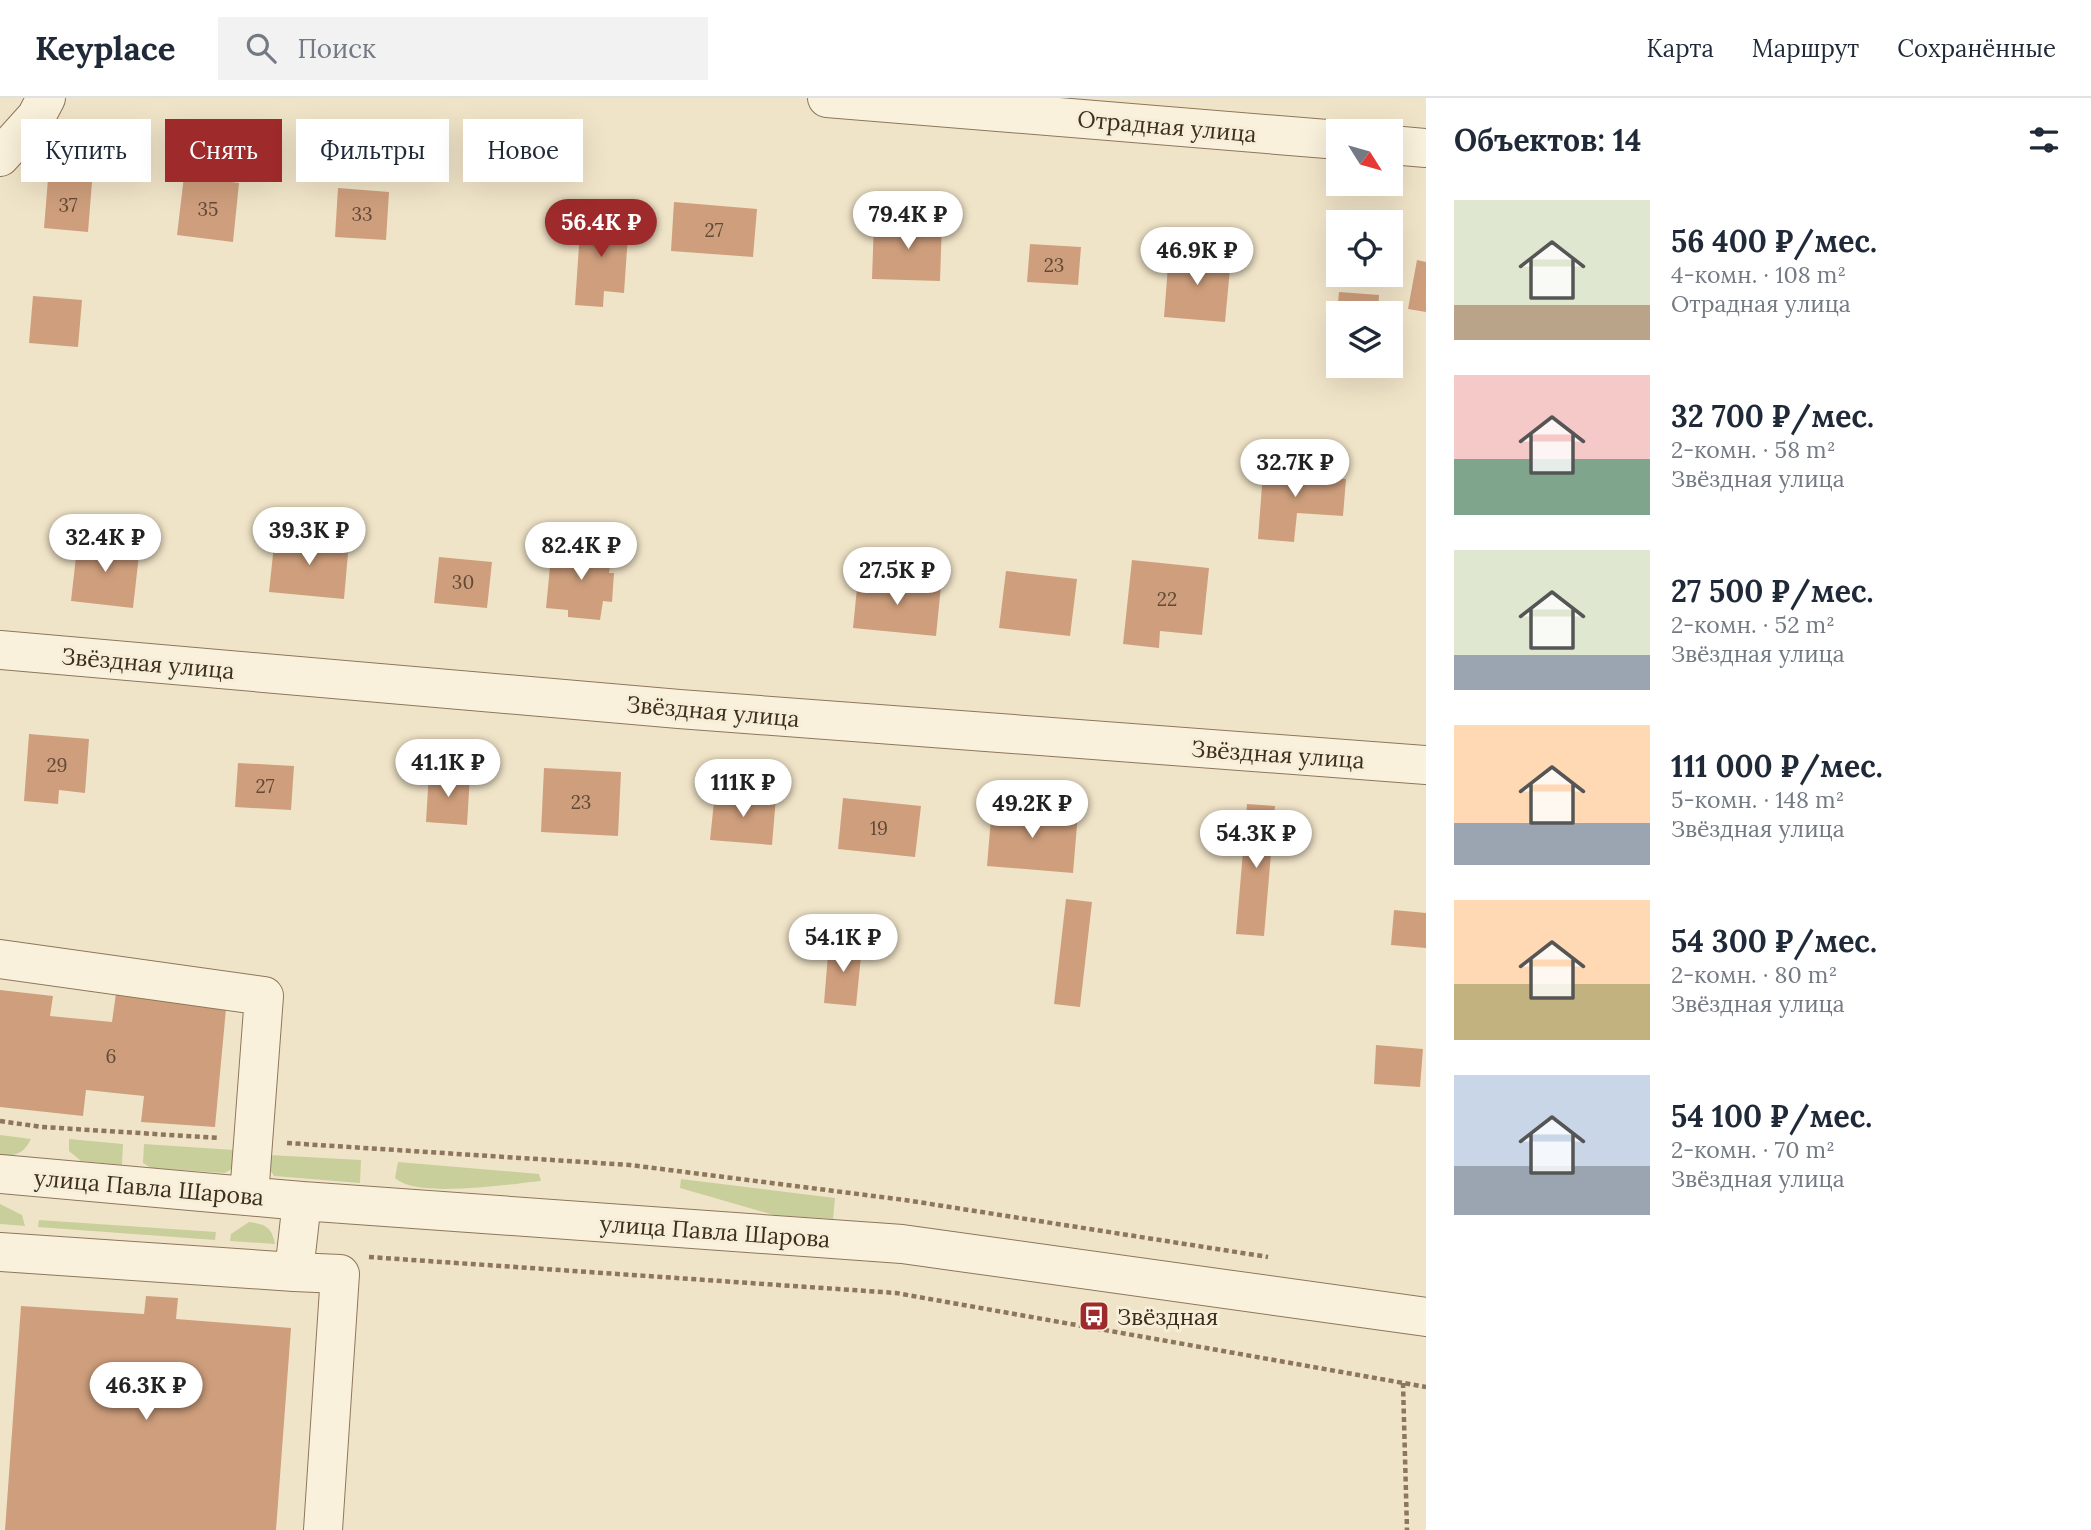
<!DOCTYPE html>
<html lang="ru">
<meta charset="utf-8">
<style>
:root{--surface:#fff;--page:#f2f2f3;--text:#1f2937;--muted:#747a83;--line:#e0e1e3;--accent:#9e2a2b}
body{margin:0;font-family:Lora,serif;background:var(--page);color:var(--text);height:100vh;display:flex;flex-direction:column;font-size:26px;white-space:nowrap}
*{box-sizing:border-box;margin:0}
p{font-size:23px;color:var(--muted)}
.icon{flex:none;width:38px;height:38px;fill:none;stroke:currentColor;stroke-width:2;stroke-linecap:round;stroke-linejoin:round}
.map{position:relative;flex:1;overflow:hidden}
.sheet{display:flex;flex-direction:column;background:var(--surface);width:665px}
.sheet>*{flex:none}
.guide{position:absolute;left:21px;top:21px;width:665px;height:63px;display:flex;gap:14px}
.needle{width:46px;rotate:127deg}
.fabs{position:absolute;left:1326px;top:21px;display:grid;gap:14px}
.fabs a{display:grid;place-items:center;width:77px;height:77px;border-radius:0px;background:var(--surface);box-shadow:0 7px 28px #0002;font-size:35px}
.price{position:absolute;translate:-50% -60px;padding:0 16px;border-radius:24px;background:#fff;color:#222;font-size:23px;line-height:46px;filter:drop-shadow(0 2px 4px #0008)}
.price::after{content:'';position:absolute;left:50%;top:42px;width:21px;height:16px;margin-left:-10px;background:inherit;clip-path:polygon(0 0,100% 0,50% 100%)}
.price.on{background:var(--accent);color:#fff}
ul{padding:0;list-style:none}
li{display:flex;align-items:center;gap:21px;height:175px;padding:0 28px}
li span{display:grid;place-items:center;flex:none;width:196px;height:140px;border-radius:0px;color:#555}
li>.icon{margin-inline-start:auto}
span .icon{width:84px;height:84px;fill:#fffc;stroke-width:1}
li b{font-size:30px}
h2{display:flex;justify-content:space-between;align-items:center;height:84px;padding:0 28px;font-size:30px}
.chip{padding:0 24px;border-radius:0px;background:var(--surface);box-shadow:0 7px 28px #0002;font-size:24px;line-height:63px}
.chip.on{background:var(--accent);color:#fff}
header{display:flex;align-items:center;gap:42px;box-sizing:border-box;height:98px;padding:0 35px;background:var(--surface);border-bottom:2px solid var(--line)}
header strong{font-size:33px}
nav{display:flex;gap:38px;margin-inline-start:auto;font-size:24px}
.search{width:490px;height:63px;background:var(--page);display:flex;align-items:center;gap:18px;box-sizing:border-box;padding:0 24px;border-radius:0px;color:var(--muted);font-size:26px}
main{display:flex;flex:1;min-height:0}
.map>svg:first-child{display:block}
.green{fill:#c9cf9b}
.building{fill:#cf9f7d}
.lines{fill:none;stroke-linecap:round;stroke-linejoin:round}
.minor-casing{stroke:#8d765c;stroke-width:40}
.path{stroke:#8d765c;stroke-width:4.5;stroke-dasharray:5 3.5;stroke-linecap:butt}
.minor{stroke:#faf1dc;stroke-width:38}
.labels{text-anchor:middle;dominant-baseline:central;stroke-width:6;stroke-linejoin:round;paint-order:stroke}
.number-label{font-size:19px;fill:#624a37}
.street-label{font-size:23px;fill:#3d2e20;stroke:#f7eed8}
.poi-label{font-size:23px;fill:#3d2e20;stroke:#f7eed8;text-anchor:start}
</style>
<header>
<strong>Keyplace</strong>
<div class="search"><svg class="icon" aria-label="search" viewBox="0 0 24 24"><circle cx="10" cy="10" r="6"/><path d="M15 15l6 6"/></svg>Поиск</div>
<nav><a>Карта</a><a>Маршрут</a><a>Сохранённые</a></nav>
</header>
<main>
<div class="map">
<svg width="1426" height="1432" viewBox="0 0 1426 1432">
<rect width="100%" height="100%" fill="#f0e4c8"/>
<path class="green" d="M0 1037 31 1041C24 1055 16 1059 0 1057Z
M69 1041 123 1046 122 1067 81 1063 69 1053Z
M144 1046 234 1052 233 1070 225 1075 151 1070 143 1065Z
M269 1057 361 1062 360 1085 274 1078 268 1069Z
M398 1064 539 1076 541 1083C510 1086 417 1101 395 1080Z
M681 1081 835 1100 833 1121 774 1117 680 1090Z
M0 1106 22 1117 25 1128 0 1126Z
M39 1122 216 1134 215 1142 38 1129Z
M249 1124C265 1126 272 1129 275 1146L230 1143 231 1136Z"/>
<path class="building" d="M184 78 239 85 233 144 177 137Z
M48 81 92 84 88 134 44 130Z
M338 90 389 94 386 142 335 139Z
M674 104 757 111 753 159 671 153Z
M581 118 629 122 624 195 604 193 603 209 575 207Z
M907 122 942 123 940 183 872 181 874 123 886 124V129L907 130Z
M1030 146 1081 149 1078 187 1027 184Z
M1169 155 1231 160 1225 224 1164 219Z
M1417 162 1426 164V214L1408 211Z
M1339 194 1379 197 1378 215H1337Z
M33 198 82 202 78 249 29 245Z
M1337 217H1339V266H1333Z
M1264 361 1301 364 1299 377 1346 381 1343 418 1297 415 1294 444 1258 441Z
M275 437 349 444 344 501 269 494Z
M78 441 140 448 133 510 71 503Z
M573 446 612 450 609 475H614L612 504 603 503 600 522 568 519V512L546 510 551 458 572 460Z
M439 459 492 464 487 510 434 505Z
M1132 462 1209 470 1202 537 1160 533 1159 550 1123 546Z
M1006 473 1077 481 1070 538 999 530Z
M858 480 941 488 936 538 853 530Z
M29 636 89 641 85 695 59 692 58 706 24 703Z
M238 665 294 668 291 712 235 709Z
M544 670 621 674 618 738 541 734Z
M429 674 470 677 467 727 426 724Z
M715 694 776 699 772 747 710 742Z
M843 700 921 708 915 759 838 751Z
M1247 706 1275 708 1264 838 1236 836Z
M992 708 1078 715 1073 775 987 768Z
M1066 801 1092 804 1080 909 1054 906Z
M1394 812 1426 815V850L1391 847Z
M829 845 862 848 856 908 824 905Z
M117 888 227 900 215 1029 141 1024 144 998 86 992 83 1018 0 1009V892L53 898 50 918 112 924Z
M1376 947 1423 951 1420 989 1374 986Z
M146 1198 178 1200 176 1221 291 1230 276 1432H5L21 1208 144 1216Z"/>
<g class="lines">
<g class="minor-casing">
<path id="minor" d="M827 0 1339 42
M1391 47 1426 50
M0 59 36 19 46 0
M0 552 679 611 1426 667
M0 861 264 898 249 1098
M0 1076 302 1103 902 1146 1426 1219
M0 1154 294 1174 302 1103
M294 1174 340 1176 323 1432"/>
</g>
<path class="path" d="M0 1023 42 1029 219 1040
M287 1045 630 1067 905 1102 1268 1159
M369 1159 896 1195 1426 1289
M1403 1285 1407 1432"/>
<use href="#minor" class="minor"/>
</g>
<defs>
<g id="bus-square" transform="scale(1.575)"><rect x="-9" y="-9" width="18" height="18" rx="4" fill="#9e2a2b" stroke="#f7eed8"/><path d="M-5-6H5V4H4V6H2V4H-2V6H-4V4H-5ZM-3.5-4V0h7V-4ZM-3.5 1.2v1.5H-2V1.2ZM2 1.2v1.5H3.5V1.2Z" fill="#fff"/></g>
</defs>
<g fill-rule="evenodd">
<use href="#bus-square" x="1094" y="1218"/>
</g>
<g class="labels">
<g class="number-label">
<text x="68" y="107">37</text>
<text x="208" y="111">35</text>
<text x="362" y="116">33</text>
<text x="714" y="132">27</text>
<text x="1054" y="167">23</text>
<text x="463" y="484">30</text>
<text x="1167" y="501">22</text>
<text x="57" y="667">29</text>
<text x="265" y="688">27</text>
<text x="581" y="704">23</text>
<text x="879" y="730">19</text>
<text x="111" y="958">6</text>
</g>
<g class="street-label">
<text transform="translate(1167 28) rotate(5)">Отрадная улица</text>
<text transform="translate(148 565) rotate(5)">Звёздная улица</text>
<text transform="translate(713 613) rotate(5)">Звёздная улица</text>
<text transform="translate(1278 656) rotate(4)">Звёздная улица</text>
<text transform="translate(149 1089) rotate(5)">улица Павла Шарова</text>
<text transform="translate(715 1133) rotate(4)">улица Павла Шарова</text>
</g>
<g class="poi-label">
<text x="1117" y="1218">Звёздная</text>
</g>
</g>
</svg>
<div class="fabs">
<a><svg class="needle" viewBox="-14 -14 28 28"><path d="M0-13l5 13h-10z" fill="#e53935"/><path d="M0 13l5-13h-10z" fill="#747a83"/></svg></a>
<a><svg class="icon" aria-label="locate" viewBox="0 0 24 24"><circle cx="12" cy="12" r="6"/><path d="M12 2v4M12 18v4M2 12h4M18 12h4"/></svg></a>
<a><svg class="icon" aria-label="layers" viewBox="0 0 24 24"><path d="M12 4l9 5-9 5-9-5zM3 14l9 5 9-5"/></svg></a>
</div>
<b class="price" style="left:908px;top:153px">79.4K ₽</b>
<b class="price on" style="left:601px;top:161px">56.4K ₽</b>
<b class="price" style="left:1197px;top:189px">46.9K ₽</b>
<b class="price" style="left:1295px;top:401px">32.7K ₽</b>
<b class="price" style="left:309px;top:469px">39.3K ₽</b>
<b class="price" style="left:105px;top:476px">32.4K ₽</b>
<b class="price" style="left:581px;top:484px">82.4K ₽</b>
<b class="price" style="left:897px;top:509px">27.5K ₽</b>
<b class="price" style="left:448px;top:701px">41.1K ₽</b>
<b class="price" style="left:743px;top:721px">111K ₽</b>
<b class="price" style="left:1032px;top:742px">49.2K ₽</b>
<b class="price" style="left:1256px;top:772px">54.3K ₽</b>
<b class="price" style="left:843px;top:876px">54.1K ₽</b>
<b class="price" style="left:146px;top:1324px">46.3K ₽</b>
<div class="guide">
<a class="chip">Купить</a>
<a class="chip on">Снять</a>
<a class="chip">Фильтры</a>
<a class="chip">Новое</a>
</div>
</div>
<section class="sheet">
<h2>Объектов: 14<svg class="icon" aria-label="filters" viewBox="0 0 24 24"><path d="M4 7h16M4 17h16"/><circle cx="9" cy="7" r="2"/><circle cx="15" cy="17" r="2"/></svg></h2>
<ul>
<li><span style="background:linear-gradient(#dfe7d0 75%,#b9a48a 0)"><svg class="icon" aria-label="home" viewBox="0 0 24 24"><path d="M3 11l9-7 9 7M6 9v11h12V9"/></svg></span><div><b>56 400 ₽/мес.</b><p>4-комн. · 108 m²</p><p>Отрадная улица</p></div></li>
<li><span style="background:linear-gradient(#f6c9c9 60%,#7fa58c 0)"><svg class="icon" aria-label="home" viewBox="0 0 24 24"><path d="M3 11l9-7 9 7M6 9v11h12V9"/></svg></span><div><b>32 700 ₽/мес.</b><p>2-комн. · 58 m²</p><p>Звёздная улица</p></div></li>
<li><span style="background:linear-gradient(#dfe7d0 75%,#9aa5b1 0)"><svg class="icon" aria-label="home" viewBox="0 0 24 24"><path d="M3 11l9-7 9 7M6 9v11h12V9"/></svg></span><div><b>27 500 ₽/мес.</b><p>2-комн. · 52 m²</p><p>Звёздная улица</p></div></li>
<li><span style="background:linear-gradient(#ffd9b3 70%,#9aa5b1 0)"><svg class="icon" aria-label="home" viewBox="0 0 24 24"><path d="M3 11l9-7 9 7M6 9v11h12V9"/></svg></span><div><b>111 000 ₽/мес.</b><p>5-комн. · 148 m²</p><p>Звёздная улица</p></div></li>
<li><span style="background:linear-gradient(#ffd9b3 60%,#c2b280 0)"><svg class="icon" aria-label="home" viewBox="0 0 24 24"><path d="M3 11l9-7 9 7M6 9v11h12V9"/></svg></span><div><b>54 300 ₽/мес.</b><p>2-комн. · 80 m²</p><p>Звёздная улица</p></div></li>
<li><span style="background:linear-gradient(#c9d6e8 65%,#9aa5b1 0)"><svg class="icon" aria-label="home" viewBox="0 0 24 24"><path d="M3 11l9-7 9 7M6 9v11h12V9"/></svg></span><div><b>54 100 ₽/мес.</b><p>2-комн. · 70 m²</p><p>Звёздная улица</p></div></li>
</ul>
</section>
</main>
